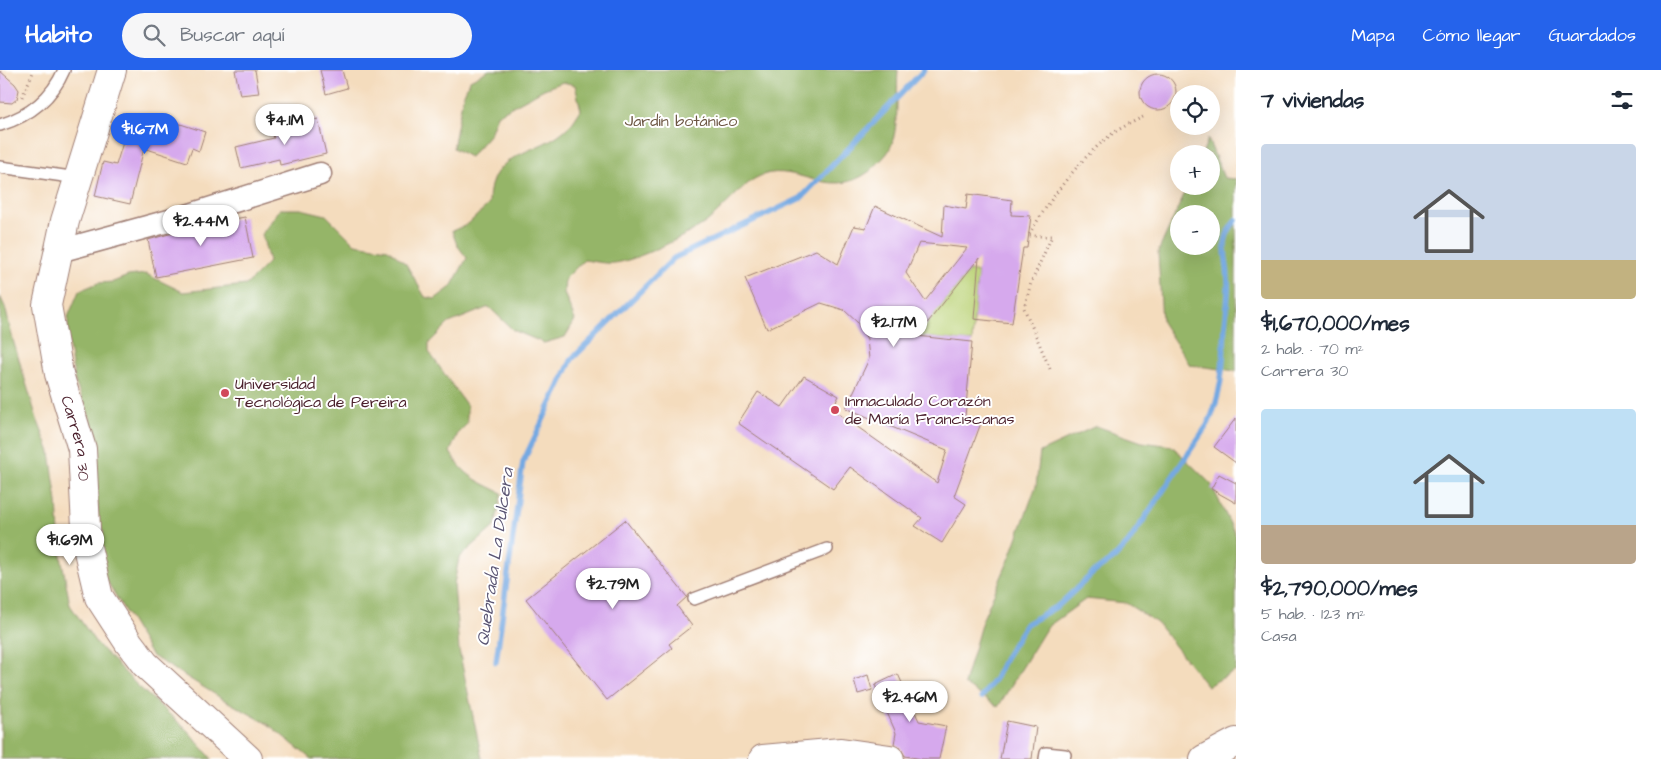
<!DOCTYPE html>
<html lang="es">
<meta charset="utf-8">
<style>
:root{--surface:#fff;--page:#f6f6f7;--text:#1f2937;--muted:#747a83;--accent:#2563eb}
body{margin:0;font-family:"Architects Daughter",sans-serif;background:var(--page);color:var(--text);height:100vh;display:flex;flex-direction:column;font-size:19px;white-space:nowrap}
*{box-sizing:border-box;margin:0}
p{font-size:16px;color:var(--muted)}
.icon{flex:none;width:28px;height:28px;fill:none;stroke:currentColor;stroke-width:2;stroke-linecap:round;stroke-linejoin:round}
.map{position:relative;flex:1;overflow:hidden}
.side{display:flex;flex-direction:column;background:var(--surface);width:425px}
.side>*{flex:none}
.tools{position:absolute;left:1170px;top:15px;display:grid;gap:10px}
.tools a{display:grid;place-items:center;width:50px;height:50px;border-radius:50%;background:var(--surface);box-shadow:0 5px 20px #0002;font-size:25px}
.price{position:absolute;translate:-50% -42px;padding:0 11px;border-radius:18px;background:#fff;color:#222;font-size:16px;line-height:32px;filter:drop-shadow(0 1px 2px #0008)}
.price::after{content:'';position:absolute;left:50%;top:30px;width:15px;height:11px;margin-left:-8px;background:inherit;clip-path:polygon(0 0,100% 0,50% 100%)}
.price.current{background:var(--accent);color:#fff}
ul{padding:0;list-style:none}
li{display:grid;align-content:center;gap:10px;height:265px;padding:0 25px}
li span{display:grid;place-items:center;height:155px;border-radius:5px;color:#555}
li>.icon{margin-inline-start:auto}
span .icon{width:90px;height:90px;fill:#fffc;stroke-width:1}
li b{font-size:21px}
h2{display:flex;justify-content:space-between;align-items:center;height:60px;padding:0 25px;font-size:21px}
header{display:flex;align-items:center;gap:30px;box-sizing:border-box;height:70px;padding:0 25px;background:var(--accent);color:#fff}
header strong{font-size:24px}
nav{display:flex;gap:28px;margin-inline-start:auto;font-size:18px}
.search{width:350px;height:45px;background:var(--page);display:flex;align-items:center;gap:12px;box-sizing:border-box;padding:0 18px;border-radius:28px;color:var(--muted);font-size:19px}
main{display:flex;flex:1;min-height:0}
.map>svg:first-child{display:block}
.green{fill:#bcd378;stroke:#837952}
.forest{fill:#95b568;stroke:#706a4a;fill-rule:evenodd}
.lines{fill:none;stroke-linecap:round;stroke-linejoin:round}
.stream{stroke:#75a9e2;stroke-width:5.5}
.building{fill:#d6a9ed;fill-rule:evenodd}
.service-casing{stroke:#9f7e74;stroke-width:14}
.minor-casing{stroke:#9f7e74;stroke-width:25}
.tertiary-casing{stroke:#9f7e74;stroke-width:30}
.path{stroke:#9f7e74;stroke-width:3;stroke-dasharray:1 4;stroke-linecap:butt}
.service{stroke:#fff;stroke-width:11}
.minor{stroke:#fff;stroke-width:22}
.tertiary{stroke:#fff;stroke-width:28}
.poi-dot{fill:#d1495b;stroke:#fff;stroke-width:2}
.labels{text-anchor:middle;dominant-baseline:central;stroke-width:4;stroke-linejoin:round;paint-order:stroke}
.park-label{font-size:16px;fill:#6c5542;stroke:#fff}
.poi-label{font-size:16px;fill:#4a1f2b;stroke:#fff;text-anchor:start}
.street-label{font-size:16px;fill:#4a1f2b;stroke:#fff}
.water-label{font-size:18px;font-style:italic;fill:#5b5674;stroke:#fff}
</style>
<header>
<strong>Habito</strong>
<div class="search"><svg class="icon" aria-label="search" viewBox="0 0 24 24"><circle cx="10" cy="10" r="6"/><path d="M15 15l6 6"/></svg>Buscar aquí</div>
<nav><a>Mapa</a><a>Cómo llegar</a><a>Guardados</a></nav>
</header>
<main>
<div class="map">
<svg width="1236" height="689" viewBox="0 0 1236 689">
<rect width="100%" height="100%" fill="#fff"/>
<filter id="ink" filterUnits="userSpaceOnUse"><feTurbulence type="fractalNoise" baseFrequency=".02" numOctaves="2"/><feDisplacementMap in="SourceGraphic" scale="10" xChannelSelector="R" yChannelSelector="G"/><feConvolveMatrix kernelMatrix="1 2 1 2 8 2 1 2 1" color-interpolation-filters="sRGB"/></filter>
<filter id="wash" filterUnits="userSpaceOnUse"><feTurbulence type="fractalNoise" baseFrequency=".0096" numOctaves="4" result="noise"/><feDisplacementMap in="SourceGraphic" scale="20" xChannelSelector="R" yChannelSelector="G"/><feGaussianBlur stdDeviation="1.12" result="paint"/><feColorMatrix in="noise" values="0 0 0 0 0 0 0 0 0 0 0 0 0 0 0 0 0 1.4 0 .05"/><feComposite in="paint" operator="in"/></filter>
<g filter="url(#wash)">
<rect width="100%" height="100%" fill="#f4dcbd"/>
<path class="green" d="M969 201 978 202 972 272 904 265 922 259Z"/>
<path class="forest" d="M489 0H898C896 23 900 63 888 82 884 88 875 96 870 101 826 134 793 86 754 109 739 119 724 138 709 150 693 163 634 192 614 193 604 194 593 191 584 190L565 209 564 223 575 250 565 267 544 273 513 260 489 237 449 253 429 273V282L467 336V354L458 363 450 382C465 407 478 411 502 423L495 456 459 488 454 514 459 580 482 689H311L268 654 221 628 151 585 104 506 99 464 96 396 92 377 90 348 75 312 68 271V247L79 221 98 213 113 212 128 206 146 204 183 222 246 215 269 192 262 164 280 139H301L326 145 355 174 388 179 406 194 425 227 435 229 451 217 467 188 457 175 452 161 468 154 489 134C488 78 539 87 569 56 574 52 577 45 581 40L575 15 563 12 544 19 497 45 490 64 470 87 453 78 463 26 470 10Z
M1208 69 1224 108 1236 109V301L1190 295 1162 252 1158 182 1188 116H1211V84H1202ZM1179 144H1211V176H1179Z
M0 226 5 237 13 270 37 349 50 382 57 432 60 480 70 535 96 573 138 616 188 661 212 689H1Z
M1096 356 1142 372 1172 376 1211 414 1236 466V601L1207 616 1157 553 1126 533 1086 529 1047 557 998 637 964 614 982 551 1011 485 1036 416 1040 382Z"/>
<g class="lines">
<path class="stream" d="M496 592 523 392 572 289 674 188 801 128 924 0
M982 627 996 607 1006 586 1026 554 1059 535 1093 503 1114 488 1128 473 1208 354C1223 323 1223 291 1225 257 1226 242 1229 227 1228 211 1228 186 1217 172 1236 150"/>
</g>
<g id="blocks">
<path class="building" d="M235 0H255L259 23 240 25Z
M320 0H342L347 18 326 24Z
M0 1 15 14 19 20 17 29 12 33 0 32Z
M1140 22a18 18 0 1 1 36 0a18 18 0 1 1-36 0Z
M156 46 205 62 199 81 192 78 187 92 144 78 130 134 95 126 103 92 116 95 129 53 152 61Z
M318 49 326 84 280 95 279 89 241 98 236 77 274 68 273 65 298 58 297 54Z
M968 124 1012 130 1011 145 1031 146 1027 178H1023L1012 253 974 249 979 188 917 266 972 272 965 347 981 353 954 426 966 434 942 473 915 456 922 448 850 397 833 419 738 353 758 322 782 337 804 306 839 326 832 339 937 413 947 380 846 338 869 289 867 269 858 253 844 240 821 233 767 259 745 208 816 180 838 194 854 156 866 158 875 136 942 167 944 135 966 139ZM919 173 967 178 925 231 906 203Z
M245 147 253 188 156 207 148 170 201 155Z
M1236 348V393L1214 377Z
M1219 404 1236 413V433L1211 419Z
M625 450 687 527 677 536 692 556 669 574 672 578 607 630 526 529Z
M898 604 919 651 946 656 939 689H922L905 686 900 677 894 674 896 663 875 615Z
M868 605 872 620 858 624 854 610Z
M1007 651 1036 657 1032 689H1000Z"/>
</g>
</g>
<g filter="url(#ink)">
<use href="#blocks" fill-opacity="0" stroke="#9f7e74" stroke-width="1"/>
<g class="lines">
<g class="service-casing">
<path id="service" d="M0 55C29 46 52 28 64 0
M0 97 78 108
M694 529 827 479
M1045 689 1046 683 1065 685"/>
</g>
<g class="minor-casing">
<path id="minor" d="M59 181 187 146 320 104"/>
</g>
<g class="tertiary-casing">
<g id="tertiary">
<path id="s1" d="M112 0 65 151 47 235 59 304 82 379 87 477 99 527 129 573 145 594 248 689"/>
<path d="M763 689 841 682 890 689"/>
<path d="M1204 689 1236 672"/>
</g>
</g>
<path class="path" d="M22 27 34 0
M1050 299 1024 238 1031 213 1052 166H1028C1051 128 1077 91 1112 64 1122 57 1133 52 1143 47"/>
<use href="#service" class="service"/>
<use href="#minor" class="minor"/>
<use href="#tertiary" class="tertiary"/>
</g>
</g>
<g class="poi-dot">
<circle cx="225" cy="323" r="5"/>
<circle cx="835" cy="340" r="5"/>
</g>
<g class="labels">
<g class="park-label">
<text x="681" y="51">Jardín botánico</text>
</g>
<g class="poi-label">
<text x="235" y="314">Universidad<tspan x="235" dy="18">Tecnológica de Pereira</tspan></text>
<text x="845" y="331">Inmaculado Corazón<tspan x="845" dy="18">de María Franciscanas</tspan></text>
</g>
<g class="street-label">
<text stroke="none"><textPath href="#s1" startOffset="381">Carrera 30</textPath></text>
</g>
<g class="water-label">
<text transform="translate(495 487) rotate(-82)">Quebrada La Dulcera</text>
</g>
</g>
</svg>
<div class="tools">
<a><svg class="icon" aria-label="locate" viewBox="0 0 24 24"><circle cx="12" cy="12" r="6"/><path d="M12 2v4M12 18v4M2 12h4M18 12h4"/></svg></a>
<a>+</a>
<a>−</a>
</div>
<b class="price" style="left:285px;top:76px">$4.1M</b>
<b class="price current" style="left:145px;top:85px">$1.67M</b>
<b class="price" style="left:201px;top:177px">$2.44M</b>
<b class="price" style="left:894px;top:278px">$2.17M</b>
<b class="price" style="left:70px;top:496px">$1.69M</b>
<b class="price" style="left:613px;top:540px">$2.79M</b>
<b class="price" style="left:910px;top:653px">$2.46M</b>
</div>
<section class="side">
<h2>7 viviendas<svg class="icon" aria-label="filters" viewBox="0 0 24 24"><path d="M4 7h16M4 17h16"/><circle cx="9" cy="7" r="2"/><circle cx="15" cy="17" r="2"/></svg></h2>
<ul>
<li><span style="background:linear-gradient(#c9d6e8 75%,#c2b280 0)"><svg class="icon" aria-label="home" viewBox="0 0 24 24"><path d="M3 11l9-7 9 7M6 9v11h12V9"/></svg></span><div><b>$1,670,000/mes</b><p>2 hab. · 70 m²</p><p>Carrera 30</p></div></li>
<li><span style="background:linear-gradient(#bfe0f5 75%,#b9a48a 0)"><svg class="icon" aria-label="home" viewBox="0 0 24 24"><path d="M3 11l9-7 9 7M6 9v11h12V9"/></svg></span><div><b>$2,790,000/mes</b><p>5 hab. · 123 m²</p><p>Casa</p></div></li>
</ul>
</section>
</main>
